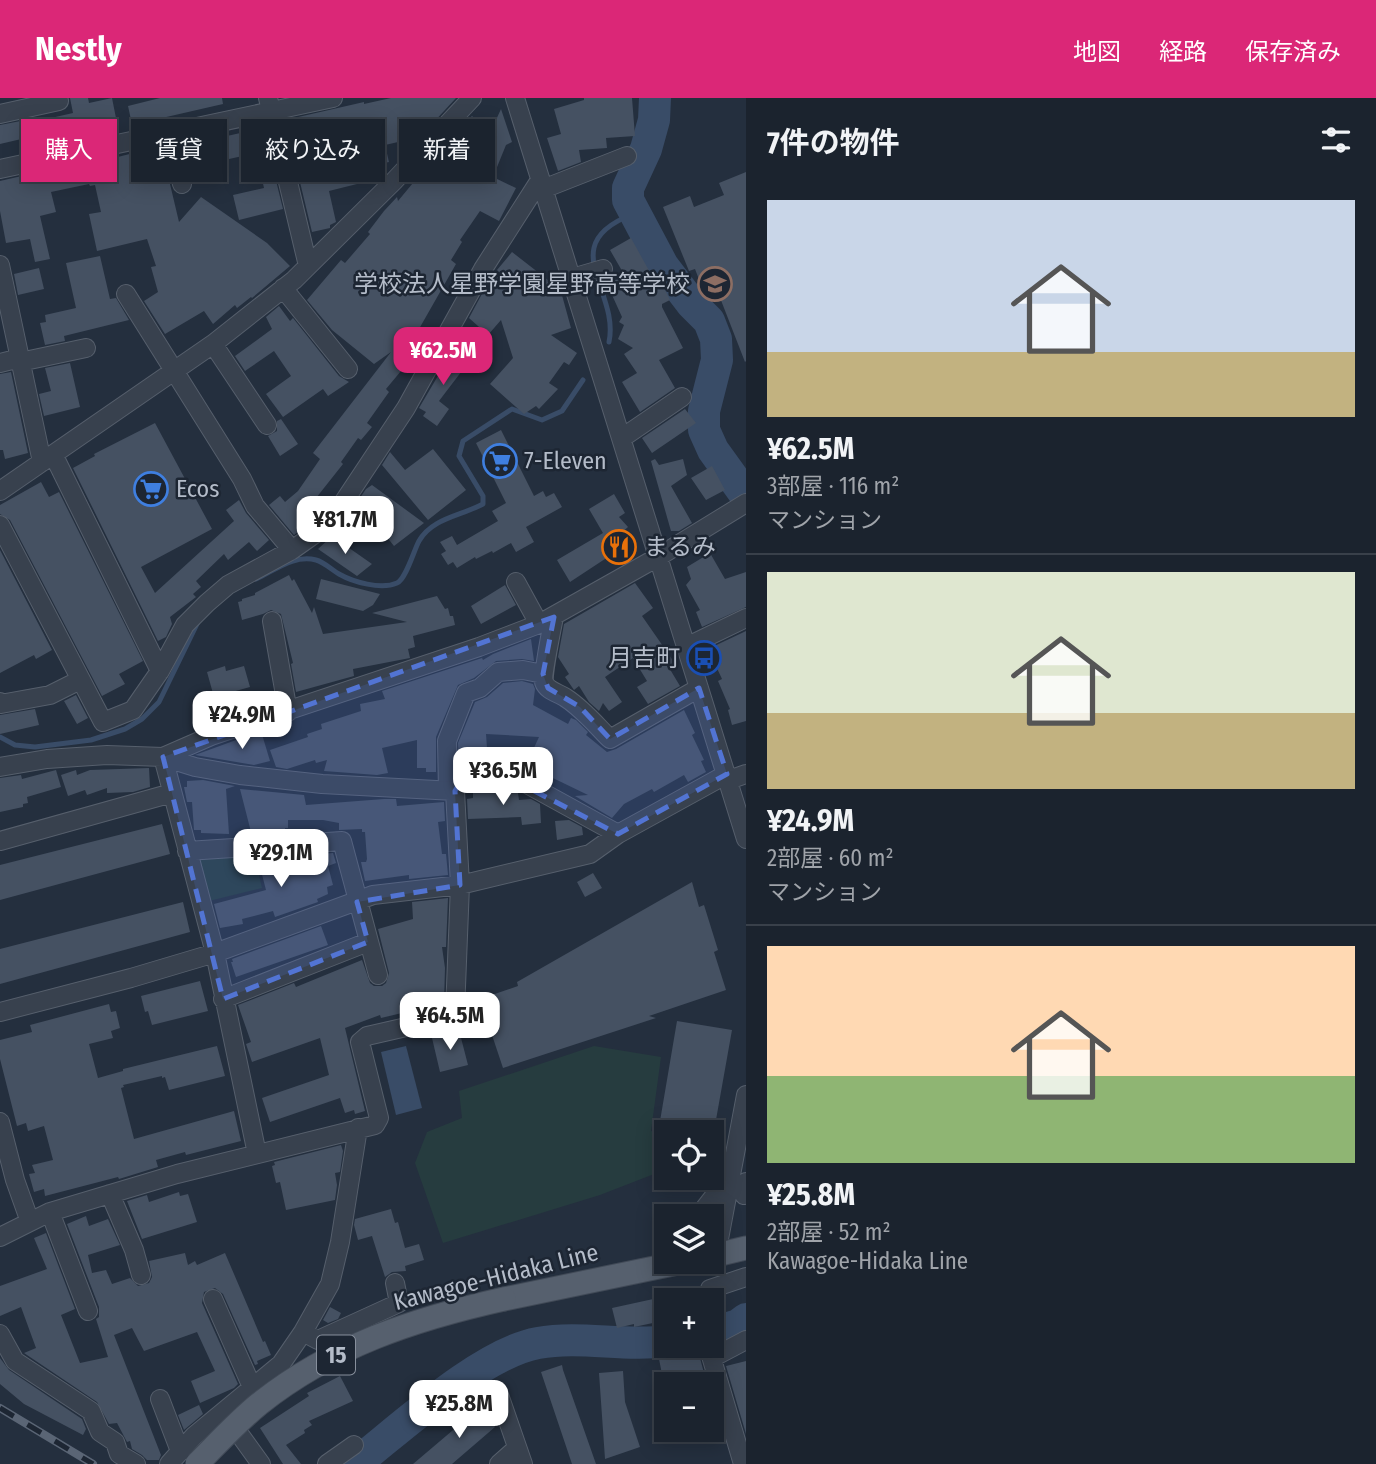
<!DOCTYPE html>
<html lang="ja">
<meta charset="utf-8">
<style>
:root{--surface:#1b232e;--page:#242b36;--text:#f1f3f6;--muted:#a0a4aa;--line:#39404a;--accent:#db2777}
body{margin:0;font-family:"Fira Sans Condensed","Noto Sans JP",sans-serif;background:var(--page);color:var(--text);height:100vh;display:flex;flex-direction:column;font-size:26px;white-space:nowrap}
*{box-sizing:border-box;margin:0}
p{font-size:23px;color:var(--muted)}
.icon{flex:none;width:38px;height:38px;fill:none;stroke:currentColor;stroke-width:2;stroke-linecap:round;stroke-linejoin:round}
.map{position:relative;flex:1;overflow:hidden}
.details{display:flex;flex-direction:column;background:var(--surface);width:630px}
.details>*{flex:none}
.top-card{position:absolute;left:21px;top:21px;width:620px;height:63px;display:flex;gap:14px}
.controls{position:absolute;left:654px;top:1022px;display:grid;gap:14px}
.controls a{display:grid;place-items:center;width:70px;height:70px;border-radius:0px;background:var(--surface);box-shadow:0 4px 18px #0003,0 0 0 2px var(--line);font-size:35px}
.price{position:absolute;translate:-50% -60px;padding:0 16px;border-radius:14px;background:#fff;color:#222;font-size:23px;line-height:46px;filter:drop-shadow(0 2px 4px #0008)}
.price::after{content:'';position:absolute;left:50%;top:42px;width:21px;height:16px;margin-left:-10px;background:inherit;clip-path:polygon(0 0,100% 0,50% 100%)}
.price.active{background:var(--accent);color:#fff}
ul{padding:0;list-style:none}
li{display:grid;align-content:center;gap:14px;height:371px;padding:0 21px}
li+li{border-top:2px solid var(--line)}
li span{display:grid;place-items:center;height:217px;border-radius:0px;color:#555}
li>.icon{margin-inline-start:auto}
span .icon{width:126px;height:126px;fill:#fffc;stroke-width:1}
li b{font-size:30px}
h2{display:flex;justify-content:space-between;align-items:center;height:84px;padding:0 21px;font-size:30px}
.tag{padding:0 24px;border-radius:0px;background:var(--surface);box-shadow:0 4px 18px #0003,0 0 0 2px var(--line);font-size:24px;line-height:63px}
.tag.active{background:var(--accent);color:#fff}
header{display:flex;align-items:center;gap:42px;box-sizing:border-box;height:98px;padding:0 35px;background:var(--accent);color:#fff}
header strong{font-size:33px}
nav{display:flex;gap:38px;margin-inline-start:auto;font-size:24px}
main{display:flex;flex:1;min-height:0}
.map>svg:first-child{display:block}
.green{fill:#263c3f}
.water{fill:#394c67}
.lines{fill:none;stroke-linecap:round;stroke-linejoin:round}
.stream{stroke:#394c67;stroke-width:5}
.river{stroke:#394c67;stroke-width:32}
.building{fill:#455162}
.minor-casing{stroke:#565f6c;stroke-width:20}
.major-casing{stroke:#414a57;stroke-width:25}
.minor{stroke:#38414e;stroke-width:18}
.major{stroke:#56606e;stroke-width:23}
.rail-casing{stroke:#5a6575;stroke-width:8}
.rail{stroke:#1d2633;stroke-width:5;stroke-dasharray:16;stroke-linecap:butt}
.major-bridge-casing{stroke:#414a57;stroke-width:25;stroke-linecap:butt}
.major-bridge{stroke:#56606e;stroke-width:23}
.marked{fill:#5274d3;fill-opacity:0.2;stroke:#5274d3;stroke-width:5;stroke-dasharray:14 9;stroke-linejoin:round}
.labels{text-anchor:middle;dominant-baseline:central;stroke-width:5;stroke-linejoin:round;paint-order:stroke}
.shield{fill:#1d2633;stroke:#878f9c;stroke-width:2}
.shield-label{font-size:23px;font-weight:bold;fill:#b4bcc9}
.poi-label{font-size:24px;fill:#b4bcc9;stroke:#1d2633;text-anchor:start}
.street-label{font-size:24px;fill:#b4bcc9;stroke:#1d2633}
</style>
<header>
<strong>Nestly</strong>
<nav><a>地図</a><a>経路</a><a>保存済み</a></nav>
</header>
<main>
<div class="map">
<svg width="746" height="1366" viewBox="0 0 746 1366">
<rect width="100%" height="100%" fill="#242f3e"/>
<path class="green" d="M254 755 262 790 209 803 199 764 203 758Z
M594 948 661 959 651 1033 667 1036V1071L600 1097 443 1145 415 1065 427 1034 462 1020 459 993Z"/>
<path class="water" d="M406 948 422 1010 396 1017 381 954Z"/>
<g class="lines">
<path class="stream" d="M609 244C620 192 553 147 633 116
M256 481C274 473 294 456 316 462 324 464 332 472 339 476 353 484 381 492 397 485 406 481 414 452 419 443 432 420 461 418 483 406V398L459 358 463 343 512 311 542 322 562 313 583 282
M0 639 15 647 35 649 91 642 125 631 142 621 159 604 198 524"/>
<path class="river" d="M655 0 654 22 646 51 628 90V102L663 168 692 206 709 223 716 241 717 262 704 313V332L713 352 746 398
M712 1235 738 1227 746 1221
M355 1366C401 1330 482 1255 538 1245 580 1237 624 1249 667 1243"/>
</g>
<path class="building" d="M70 0H88L89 5 112 0 116 20 30 41V39L0 46V27L41 19 42 22 73 15Z
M160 0H222L223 6 162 20 163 25 133 31 128 8Z
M391 0H456L420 39 385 47 389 64 357 71 361 85 329 93 336 124 330 127V130L312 134 285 22 364 4V6Z
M584 0H632L635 38 606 40 607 50 579 52 581 64 558 73 547 40 561 36 554 11 584 2Z
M501 11 512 44 506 47 493 79 516 90 499 123 480 113 460 142 462 144 451 162 456 166 419 231 424 234 416 247 412 245 396 269 401 273 386 291 389 294 367 325 372 329 361 342 358 340 341 364 343 366 301 419 308 426 294 437 269 407 280 398 285 404 298 393 320 361 313 355 391 254 374 266 332 232 307 202 341 162 345 165 370 136 368 134 384 113 397 99 398 103 432 62V59L461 28 472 18 490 35Z
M263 30 283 111 239 122 233 97 264 90 256 55 220 63 223 74 192 81 184 43 217 36 218 40Z
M161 48 179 124 201 99 267 145 290 168 252 200 251 199 237 210 235 207 213 226 204 213 165 236 144 203 158 194 151 169 156 168 147 141 97 153 89 116 101 114 95 87 90 88 89 86 51 94 56 114 40 118 50 161 35 164 30 141 6 145 0 113V83L43 73 46 74 47 77Z
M746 74V263L745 264 717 192 705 197 695 171 689 173 663 109 690 98 694 109 724 97 719 85Z
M631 140 652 178 657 175 670 202 662 206V209L683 250 659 262 675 290 640 314 622 284 637 275 624 256 633 250 618 241 624 227 619 224 622 219 607 186 625 178 610 152Z
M512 154 548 182 557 179 571 230 551 237 577 255 569 267 564 264 549 285 558 291 539 311 536 308 524 316 490 286 513 260 501 222 488 237 469 220 483 194 500 175 497 172Z
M100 158 110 201 116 200 129 222 64 238 65 243 45 247 40 225 46 224 45 217 76 210 66 165Z
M39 170 44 191 18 197 14 176Z
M279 208 290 223 293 220 339 278 349 284 328 298 323 291 283 319 266 296 291 278 274 253 245 273 235 258 272 231 266 219Z
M455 249 471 261 439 303 449 311 437 328 423 318 426 314 419 310Z
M70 265 80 309 44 318 39 296 51 293 45 270Z
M11 274 28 355 5 361 3 352H0V276Z
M685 311 696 325 652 355 642 340Z
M281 321 298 346 280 358 268 338 277 333V323Z
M155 325 212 431 141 469 155 495 234 423 226 412 239 402 246 415 269 442 257 453 249 444 228 462 224 456 196 483 201 489 193 496 196 499 170 519 172 526 166 539 158 543 73 370 95 358 94 356Z
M501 332 534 398 543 393 546 399 554 395 562 409 526 429 534 444 516 454 511 445 493 455 492 453 476 461 475 459 457 470 453 464 448 467 441 456 446 453 440 444 452 438 457 447 498 423 492 413 506 405 476 345Z
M433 351 466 392 428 422 382 367 390 354 405 372Z
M655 361 659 367 683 361 687 377 671 388 692 425 679 433H671L651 363Z
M712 368 725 392 706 402 691 380Z
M41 384 49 399 59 394 143 563 119 576 125 586 102 598 10 422 0 416V407Z
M372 387 424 425 394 448 358 403 366 391Z
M614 396 625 415 619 419 628 429 620 436 631 450 619 459 617 457 611 462 608 459 570 484 557 462 603 435 589 411Z
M331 439 352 452 372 466 357 478 318 451Z
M0 452 52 552 36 561 34 557 0 575Z
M710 455 725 481 746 474V509L702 529 696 514 700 512 686 487 691 481 687 469Z
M289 477 292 483 294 481 312 515 314 509 323 536 407 524 372 515 437 498 445 511 448 510 450 518H453L455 527 413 538 415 549 408 551 410 560 353 571 354 578 296 594 291 566 293 565 281 516 271 512 263 516 242 522 238 504 242 503V501L255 497V495Z
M321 481 380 496 373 507 363 513 316 501Z
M635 485 653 510 642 518 674 564 668 568 680 588 648 606 637 589 647 583 633 560 605 579 622 604 609 613 603 605 599 613 589 604 579 588 574 592 565 579 569 576 558 559 564 526Z
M505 487 516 507 481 526 471 508Z
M746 533V623L732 627 728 612 730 611 718 583 722 581 708 551Z
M531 541 534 563 522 561 496 563 474 580 458 587 436 639V674H426V670H417V642L382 650 388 675 377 677 324 673 327 662 316 665 315 662 287 671 276 669 270 652 308 639 307 636 322 631 321 626 361 613 360 606 385 601 382 593 482 560 483 562 493 556Z
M225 568 226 573 244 568 250 589 214 599 207 574Z
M522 583 533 586 535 591 533 607 568 626 571 620 576 622 588 634 586 637 607 654 616 651 684 612 695 635 692 637 704 662 701 663 706 674 688 684 684 677 654 694 652 691 624 706 612 720 575 698 588 697 526 667 539 639 486 636 488 664 482 665V669L459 670 458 645 475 604 487 599 503 585Z
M76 597 88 620 77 626 64 603Z
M35 611 39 627 0 636V617Z
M261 633 270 663 254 667 195 657Z
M149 670 150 689 133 694 107 695V690L87 697 85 692 68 698 61 677 76 672 77 677 90 672Z
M56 672 61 689 27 699 28 705 23 706V709L0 714V680L21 677 22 681Z
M203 682 235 688 226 691 229 736 201 735V732H194L192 704H187L184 689H187V683Z
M240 691 304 697 306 707 384 701H396L397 708 444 704 445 723 438 724 442 756H446L448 777 409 781V777L365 783 361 764H366L367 761 365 734H362V731L339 732V725L323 722H288V730H285V734H251Z
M499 692 518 695 519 702 531 701 540 706 541 725 522 727 521 719 468 721 467 701 473 700V693Z
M569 722 582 729 583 737 557 742 555 723Z
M162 726 170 756 0 802V767Z
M333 755 336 765 328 768 333 787 327 789 328 796 317 801 318 804 275 819 273 813 242 821 243 826 220 830 214 806 266 792 258 761 285 758V762L308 757Z
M593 775 602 790 585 799 577 784Z
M692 784 699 809 704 807 718 852 714 854 726 892 649 918 656 920 503 970 480 901 518 888 517 884Z
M448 800 446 849H442L445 870 444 905 381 920 380 917 345 930 365 1013 355 1016 354 1012 345 1015 340 1000 270 1024 262 1000 329 977 320 940 252 964 246 946 251 944 238 907 294 885 296 889 362 862 370 885 374 888H382L386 885 389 875 378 831 413 821 412 804Z
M183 804 190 834 0 886V851Z
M321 828 328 847 236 879 231 864H233L232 861Z
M200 883 208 913 152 927 148 913 145 914 141 898Z
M109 906 111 914 116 913 120 930 111 933 113 940 89 946 98 980 123 973V971L217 948 225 978 169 992 165 979 162 980V978L123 987 124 989 121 990 134 1041 234 1013 241 1043 186 1057 185 1054 156 1062 158 1069 119 1081 118 1079 45 1098 44 1091 34 1094 29 1076 35 1075 32 1067 53 1062 44 1028 28 1033 26 1025 17 1028 0 961V942L32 934 30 927Z
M677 923 732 932 714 1033 660 1023Z
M454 934V937L460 936 468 967 440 974 432 940Z
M341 1047 343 1053 340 1074 335 1075 337 1087 335 1102 286 1112 280 1084 276 1085 272 1068 275 1067 274 1064Z
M179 1094 180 1098 188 1096 197 1124 142 1141 127 1103 147 1097 149 1104Z
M391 1111 395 1125 398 1124 405 1150 419 1146 424 1162 405 1168 406 1173 392 1174 385 1179 372 1138 358 1142 354 1127 355 1121Z
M86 1118 89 1128 108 1121 120 1147 88 1157 92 1175 106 1172 112 1186 130 1180 138 1188 149 1185 152 1179 149 1163 185 1155 188 1167 195 1163 197 1167 225 1155 263 1244 265 1243 271 1257 257 1263 258 1266 255 1267 223 1196 215 1190 204 1194 202 1205 238 1286 234 1290 200 1305 191 1283 215 1273 197 1234 144 1253 132 1230 114 1237 161 1357 159 1362H147L142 1357 132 1351 130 1343 127 1344 117 1325 109 1326 97 1304 24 1255 36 1250 21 1209 0 1218V1188L47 1171 34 1140 46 1135 75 1211 61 1217 80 1265 108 1259 96 1221 99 1219V1209L67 1126Z
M667 1198V1222L634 1229V1226L617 1230 612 1210Z
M330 1209 341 1215 338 1221 328 1225 323 1222Z
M697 1249 707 1286H664L659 1261 661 1260 660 1256Z
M0 1260 9 1272 82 1321 86 1331 83 1337 24 1306 0 1286Z
M746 1263V1336L726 1268Z
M562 1267 563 1272 596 1366H572L541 1274Z
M623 1273 625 1304 640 1349 605 1361 599 1275Z
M340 1278 353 1303 309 1323 312 1327 304 1332 305 1335 286 1347 301 1366H283L260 1330 309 1298 307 1295Z
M199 1307 203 1316 184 1332 178 1317Z
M479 1310 495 1329 452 1366H413Z"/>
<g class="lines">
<g class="minor-casing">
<path id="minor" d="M268 0 308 168
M515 0 746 741
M0 16 59 3
M170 35 182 86
M0 71 333 0
M543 91 627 58
M0 167 42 364
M572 180 603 171
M283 190 348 271
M126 196 242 381 255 408 292 452
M213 246 267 327
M20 264 86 250
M0 265 20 260
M622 340 682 299
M53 356 160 573
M0 393 213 246 294 182 394 83 472 0
M0 427 103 624 133 612 160 573 185 527 207 505 228 487 292 452 329 426 406 310 483 171 540 82
M516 484 539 526
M554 519C552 529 542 579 544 584 547 593 559 595 566 600 583 611 596 627 610 641L699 590
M272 523 288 614
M686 549 746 520
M0 604 1 606 50 597 80 582
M163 659 211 638 479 549 539 526 658 459 746 405
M163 659 215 855 257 1056
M0 669 47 661 107 657 163 659 195 669 240 677 322 686 455 693 460 787 455 914 450 919 367 938 360 944 379 1020 375 1027 177 1076 50 1114 0 1139
M729 682 746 676
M448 692 447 643 466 595 480 590 498 574 523 572 543 576
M455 693 462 681C485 679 505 679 527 686L618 736
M0 743 172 695
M187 753 342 743 378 877
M223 901 368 844
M0 914 131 880 215 855 373 797 460 787 590 756 618 736 727 676
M0 1024 15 1082 30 1124
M110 1096 134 1152 141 1177
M744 1097 746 1084
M50 1114 88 1213
M701 1115 715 1097
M716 1157 746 997
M213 1201 252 1289
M707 1202 710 1191 746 1179
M303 1234 318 1242 399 1205 395 1185
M0 1236 15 1263 91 1313 100 1334 115 1344 119 1356 136 1366
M708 1248 743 1366
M712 1260 746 1242
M498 1294 523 1366
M160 1301 178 1348 182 1353
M227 1319 261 1366
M169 1366 194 1338 281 1266 303 1234 330 1186 340 1144 358 1030
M327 1366 354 1347
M499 1366 517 1350"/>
</g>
<g class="major-casing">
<path id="major" d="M712 1158 746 1150
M504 1201 683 1164"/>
</g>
<use href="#minor" class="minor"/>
<use href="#major" class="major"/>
<g class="rail-casing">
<path id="rail" d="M0 1310 93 1366"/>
</g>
<use href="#rail" class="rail"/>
<g class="major-bridge-casing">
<path id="major-bridge" d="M197 1366C217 1346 237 1324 259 1306 332 1248 414 1221 504 1201"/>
</g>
<use href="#major-bridge" class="major-bridge"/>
</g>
<path class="marked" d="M554 519 543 576 548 590 580 609 610 641 699 590 727 676 618 736 511 681H462L455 693 460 787 357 804 368 844 223 901 163 659Z"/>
<defs>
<g id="school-ring" transform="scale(1.75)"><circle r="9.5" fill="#1d2633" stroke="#8d6e63" stroke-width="1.5"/><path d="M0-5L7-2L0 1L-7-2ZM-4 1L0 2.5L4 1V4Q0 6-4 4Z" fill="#8d6e63"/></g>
<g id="supermarket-ring" transform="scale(1.75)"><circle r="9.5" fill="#1d2633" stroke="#3f7fe0" stroke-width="1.5"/><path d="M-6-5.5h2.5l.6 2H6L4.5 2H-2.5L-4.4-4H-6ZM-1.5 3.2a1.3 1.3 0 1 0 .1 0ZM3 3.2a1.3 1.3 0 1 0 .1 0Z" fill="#3f7fe0"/></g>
<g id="restaurant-ring" transform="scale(1.75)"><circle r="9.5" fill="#1d2633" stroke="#e8710a" stroke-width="1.5"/><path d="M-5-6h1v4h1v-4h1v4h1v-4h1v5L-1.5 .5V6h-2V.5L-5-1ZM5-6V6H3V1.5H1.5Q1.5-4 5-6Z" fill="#e8710a"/></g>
<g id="bus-ring" transform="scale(1.75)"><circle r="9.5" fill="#1d2633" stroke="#1a4fb4" stroke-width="1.5"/><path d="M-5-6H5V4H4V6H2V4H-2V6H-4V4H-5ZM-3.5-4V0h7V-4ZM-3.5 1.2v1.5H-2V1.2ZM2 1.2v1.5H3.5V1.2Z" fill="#1a4fb4"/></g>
</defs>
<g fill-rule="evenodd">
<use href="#school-ring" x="715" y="186"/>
<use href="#supermarket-ring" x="500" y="363"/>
<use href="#supermarket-ring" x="151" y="391"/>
<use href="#restaurant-ring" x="619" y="449"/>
<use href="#bus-ring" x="704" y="560"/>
</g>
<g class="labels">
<rect class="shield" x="317" y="1237.5" width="38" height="39" rx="5"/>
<g class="shield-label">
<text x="336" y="1257">15</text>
</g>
<g class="poi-label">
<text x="690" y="186" text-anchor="end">学校法人星野学園星野高等学校</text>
<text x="524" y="363">7-Eleven</text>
<text x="176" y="391">Ecos</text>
<text x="644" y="449">まるみ</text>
<text x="680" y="560" text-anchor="end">月吉町</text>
</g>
<g class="street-label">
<text transform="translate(496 1179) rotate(-14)">Kawagoe-Hidaka Line</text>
</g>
</g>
</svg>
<div class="controls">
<a><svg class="icon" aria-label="locate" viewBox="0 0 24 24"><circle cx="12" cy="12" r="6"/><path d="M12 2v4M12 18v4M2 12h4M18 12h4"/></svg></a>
<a><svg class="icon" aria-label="layers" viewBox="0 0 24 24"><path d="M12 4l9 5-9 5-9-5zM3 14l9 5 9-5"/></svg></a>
<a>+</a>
<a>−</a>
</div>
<b class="price active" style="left:443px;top:289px">¥62.5M</b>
<b class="price" style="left:345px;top:458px">¥81.7M</b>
<b class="price" style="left:242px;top:653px">¥24.9M</b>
<b class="price" style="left:503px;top:709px">¥36.5M</b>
<b class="price" style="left:281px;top:791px">¥29.1M</b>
<b class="price" style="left:450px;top:954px">¥64.5M</b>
<b class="price" style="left:459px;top:1342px">¥25.8M</b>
<div class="top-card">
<a class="tag active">購入</a>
<a class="tag">賃貸</a>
<a class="tag">絞り込み</a>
<a class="tag">新着</a>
</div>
</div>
<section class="details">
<h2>7件の物件<svg class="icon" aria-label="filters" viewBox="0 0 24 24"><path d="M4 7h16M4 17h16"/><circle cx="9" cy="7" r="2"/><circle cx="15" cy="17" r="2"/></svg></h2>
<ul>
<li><span style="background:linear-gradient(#c9d6e8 70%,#c2b280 0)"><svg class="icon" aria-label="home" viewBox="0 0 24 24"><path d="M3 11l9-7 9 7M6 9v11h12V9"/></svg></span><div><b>¥62.5M</b><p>3部屋 · 116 m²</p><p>マンション</p></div></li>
<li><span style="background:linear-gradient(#dfe7d0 65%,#c2b280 0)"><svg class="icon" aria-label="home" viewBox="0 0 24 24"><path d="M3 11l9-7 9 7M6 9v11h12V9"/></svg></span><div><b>¥24.9M</b><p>2部屋 · 60 m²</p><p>マンション</p></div></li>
<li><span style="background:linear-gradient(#ffd9b3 60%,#8fb573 0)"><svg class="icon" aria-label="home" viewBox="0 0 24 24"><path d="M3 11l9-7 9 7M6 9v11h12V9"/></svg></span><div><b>¥25.8M</b><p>2部屋 · 52 m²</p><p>Kawagoe-Hidaka Line</p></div></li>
</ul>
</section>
</main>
